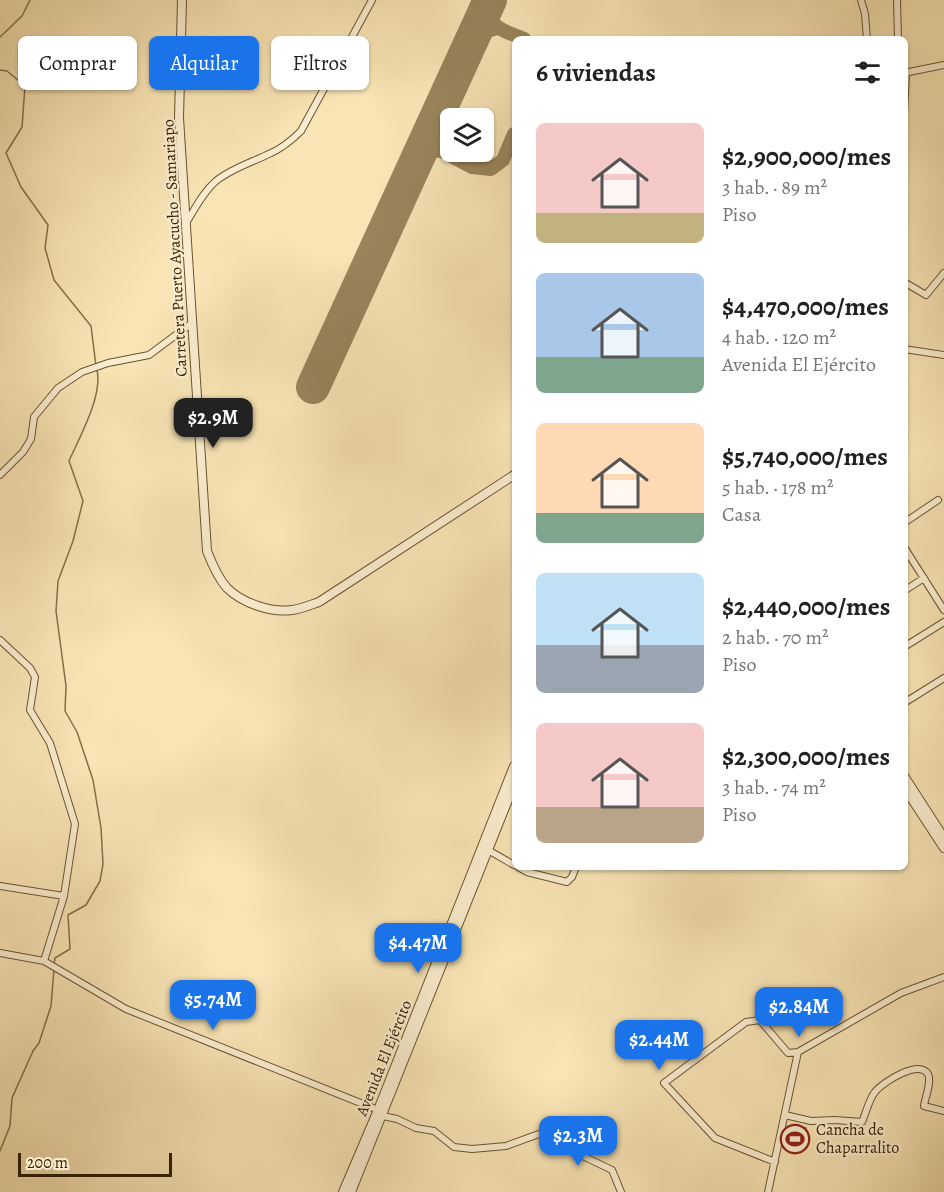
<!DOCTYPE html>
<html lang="es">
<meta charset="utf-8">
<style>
:root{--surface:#fff;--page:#f2f2f2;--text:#222;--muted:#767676;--accent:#1a73e8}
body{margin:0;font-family:Alegreya,serif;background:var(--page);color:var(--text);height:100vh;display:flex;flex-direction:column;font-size:22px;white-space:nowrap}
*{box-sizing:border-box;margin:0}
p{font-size:20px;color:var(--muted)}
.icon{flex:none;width:33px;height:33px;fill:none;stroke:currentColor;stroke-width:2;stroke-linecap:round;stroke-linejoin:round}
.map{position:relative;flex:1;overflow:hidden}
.drawer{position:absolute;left:512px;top:36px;width:396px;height:834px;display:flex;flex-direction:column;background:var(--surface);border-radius:9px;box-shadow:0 2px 4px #0004}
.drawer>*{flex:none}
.banner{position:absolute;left:18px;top:36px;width:404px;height:54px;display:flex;gap:12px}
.fabs{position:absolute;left:440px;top:108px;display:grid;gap:12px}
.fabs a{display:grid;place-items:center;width:54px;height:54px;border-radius:9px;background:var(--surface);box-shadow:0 2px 4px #0004;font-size:30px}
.scale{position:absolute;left:18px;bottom:15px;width:154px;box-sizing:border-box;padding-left:6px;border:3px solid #3a2301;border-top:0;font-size:16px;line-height:21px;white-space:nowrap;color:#3a2301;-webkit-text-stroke:4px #faedcf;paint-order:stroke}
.price{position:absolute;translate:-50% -51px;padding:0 14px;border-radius:12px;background:var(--accent);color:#fff;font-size:20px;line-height:39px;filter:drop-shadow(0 2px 3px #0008)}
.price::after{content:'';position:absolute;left:50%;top:36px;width:18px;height:14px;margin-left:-9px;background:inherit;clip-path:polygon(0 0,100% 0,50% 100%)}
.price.active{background:#222;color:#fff}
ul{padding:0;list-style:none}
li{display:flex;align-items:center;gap:18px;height:150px;padding:0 24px}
li span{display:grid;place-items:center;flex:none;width:168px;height:120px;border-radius:9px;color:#555}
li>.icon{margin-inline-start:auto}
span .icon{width:72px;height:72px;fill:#fffc;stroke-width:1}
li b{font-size:26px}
h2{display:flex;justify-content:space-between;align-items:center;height:72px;padding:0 24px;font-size:26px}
.pill{padding:0 21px;border-radius:9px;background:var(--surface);box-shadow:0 2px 4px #0004;font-size:21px;line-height:54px}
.pill.active{background:var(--accent);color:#fff}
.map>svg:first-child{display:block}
.green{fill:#d8c396;stroke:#89734c;stroke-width:1.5}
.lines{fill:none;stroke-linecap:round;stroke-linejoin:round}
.stream{stroke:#856f48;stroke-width:1.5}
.taxiway{stroke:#99845b;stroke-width:14}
.runway{stroke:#99845b;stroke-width:34}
.minor-casing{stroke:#6a532e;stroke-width:8}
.tertiary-casing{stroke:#6a532e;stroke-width:10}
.minor{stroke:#faedcf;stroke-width:6}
.tertiary{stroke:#faedcf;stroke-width:8}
.labels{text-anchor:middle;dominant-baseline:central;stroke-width:4.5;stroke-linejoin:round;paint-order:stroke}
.street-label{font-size:16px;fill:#3a2301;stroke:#faedcf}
.poi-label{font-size:16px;fill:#3a2301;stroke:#faedcf;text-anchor:start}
</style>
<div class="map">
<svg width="944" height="1192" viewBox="0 0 944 1192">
<rect width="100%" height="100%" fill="#f8e4b5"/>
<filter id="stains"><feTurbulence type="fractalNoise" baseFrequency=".00333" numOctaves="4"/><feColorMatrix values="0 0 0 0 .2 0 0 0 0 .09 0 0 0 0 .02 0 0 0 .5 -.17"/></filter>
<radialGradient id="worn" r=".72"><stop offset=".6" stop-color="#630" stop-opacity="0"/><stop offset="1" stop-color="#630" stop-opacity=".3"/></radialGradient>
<path class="green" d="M789 1126 806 1128 801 1152 785 1149Z"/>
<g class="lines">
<path class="stream" d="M0 37 22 16 30 0
M0 70 7 71 25 86 22 127 6 153 21 187 48 225 45 248 54 280 91 326 96 366
M54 965 55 958 70 949 68 915 86 905 100 881 103 864 101 828 93 780 77 732 65 711 66 686 56 611 58 581 73 541 83 501 69 461C79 438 103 396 97 370
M0 1151 10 1126 12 1098 33 1051 39 1043 51 1006 54 969"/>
<path class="taxiway" d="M487 7C492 31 504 30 524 39
M471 40 484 32 497 28
M432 127 433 139 440 150
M417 159 428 153 440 150 472 167 491 169 503 160 514 134"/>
<path class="runway" d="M313 387 490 0"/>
<g class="minor-casing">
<path id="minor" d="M861 0 865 14 867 39
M897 0 898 39
M904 73 944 65
M904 112 906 73
M186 223C195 209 203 192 216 181 232 168 253 162 271 153 282 148 292 140 301 131L372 0
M904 282 926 295 944 273
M904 349 944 355
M0 475 23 452 31 439 34 417 58 388 82 372 108 363 149 355 192 323
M904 523 938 500
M904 547 944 610
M904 591 924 578
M0 640 30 668 35 677 30 710 50 743 75 824 64 896 44 961
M904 647 944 622
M904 703 944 678
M488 850 514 865
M518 867 527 872 567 882 572 877 576 867
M0 886 64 896
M0 953 44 961 126 1009 378 1110
M785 1115 811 1121 835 1120 862 1122C866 1113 869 1099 875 1092 883 1082 919 1059 928 1074 932 1081 925 1098 924 1106L944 1111
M383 1116 397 1119 416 1128 434 1131 454 1147 472 1149 506 1146 572 1122
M550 1130 564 1147 612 1170 621 1192
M775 1162 715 1138 664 1083 746 1022 760 1020 788 1053 798 1052
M768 1192 798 1052 901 993 944 977"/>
</g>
<g class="tertiary-casing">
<path id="tertiary" d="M182 0 179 118 207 551C212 564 218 578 227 588 242 603 271 613 292 610 301 609 310 605 319 602L514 475
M904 776 944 838
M904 787 944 848
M343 1192 378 1110 514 766
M351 1192 514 785"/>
</g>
<use href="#minor" class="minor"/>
<use href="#tertiary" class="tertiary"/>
</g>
<defs>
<g id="stadium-ring" transform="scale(1.5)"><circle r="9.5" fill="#faedcf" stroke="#8f2418" stroke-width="1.5"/><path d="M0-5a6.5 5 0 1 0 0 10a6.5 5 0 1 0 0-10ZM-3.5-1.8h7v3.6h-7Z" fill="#8f2418"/></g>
</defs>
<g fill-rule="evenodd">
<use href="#stadium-ring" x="795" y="1139"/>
</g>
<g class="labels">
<g class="street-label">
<text transform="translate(175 248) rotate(-93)">Carretera Puerto Ayacucho - Samariapo</text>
<text transform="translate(384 1058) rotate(-68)">Avenida El Ejército</text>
</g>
<g class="poi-label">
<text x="816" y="1130">Cancha de<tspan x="816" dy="18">Chaparralito</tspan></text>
</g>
</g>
<rect width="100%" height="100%" filter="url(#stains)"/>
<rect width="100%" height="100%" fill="url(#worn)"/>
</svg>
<div class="fabs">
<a><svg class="icon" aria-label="layers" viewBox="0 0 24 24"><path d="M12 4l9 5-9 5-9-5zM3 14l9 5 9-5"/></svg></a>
</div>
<div class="scale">200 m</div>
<b class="price active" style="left:213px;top:449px">$2.9M</b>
<b class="price" style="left:418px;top:974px">$4.47M</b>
<b class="price" style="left:213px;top:1031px">$5.74M</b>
<b class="price" style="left:799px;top:1038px">$2.84M</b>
<b class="price" style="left:659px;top:1071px">$2.44M</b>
<b class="price" style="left:578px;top:1167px">$2.3M</b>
<div class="banner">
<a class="pill">Comprar</a>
<a class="pill active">Alquilar</a>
<a class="pill">Filtros</a>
</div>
<section class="drawer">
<h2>6 viviendas<svg class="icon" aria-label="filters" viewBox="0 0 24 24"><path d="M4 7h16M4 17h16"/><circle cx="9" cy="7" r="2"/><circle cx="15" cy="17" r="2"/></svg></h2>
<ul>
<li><span style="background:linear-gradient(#f6c9c9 75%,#c2b280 0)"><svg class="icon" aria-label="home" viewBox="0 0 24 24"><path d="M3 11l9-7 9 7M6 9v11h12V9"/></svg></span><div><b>$2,900,000/mes</b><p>3 hab. · 89 m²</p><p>Piso</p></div></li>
<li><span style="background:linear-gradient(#a9c7e8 70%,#7fa58c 0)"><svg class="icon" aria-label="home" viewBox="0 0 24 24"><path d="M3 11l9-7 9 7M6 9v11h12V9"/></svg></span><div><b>$4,470,000/mes</b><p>4 hab. · 120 m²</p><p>Avenida El Ejército</p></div></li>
<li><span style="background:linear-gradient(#ffd9b3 75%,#7fa58c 0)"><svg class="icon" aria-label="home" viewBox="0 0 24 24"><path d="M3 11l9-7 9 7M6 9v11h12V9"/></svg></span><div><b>$5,740,000/mes</b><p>5 hab. · 178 m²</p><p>Casa</p></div></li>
<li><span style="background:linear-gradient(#bfe0f5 60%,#9aa5b1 0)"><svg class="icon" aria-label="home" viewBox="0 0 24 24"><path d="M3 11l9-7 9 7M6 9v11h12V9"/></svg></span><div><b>$2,440,000/mes</b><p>2 hab. · 70 m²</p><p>Piso</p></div></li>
<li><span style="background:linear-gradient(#f6c9c9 70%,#b9a48a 0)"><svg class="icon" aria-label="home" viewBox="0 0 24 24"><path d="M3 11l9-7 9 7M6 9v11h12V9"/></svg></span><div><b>$2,300,000/mes</b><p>3 hab. · 74 m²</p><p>Piso</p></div></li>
</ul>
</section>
</div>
